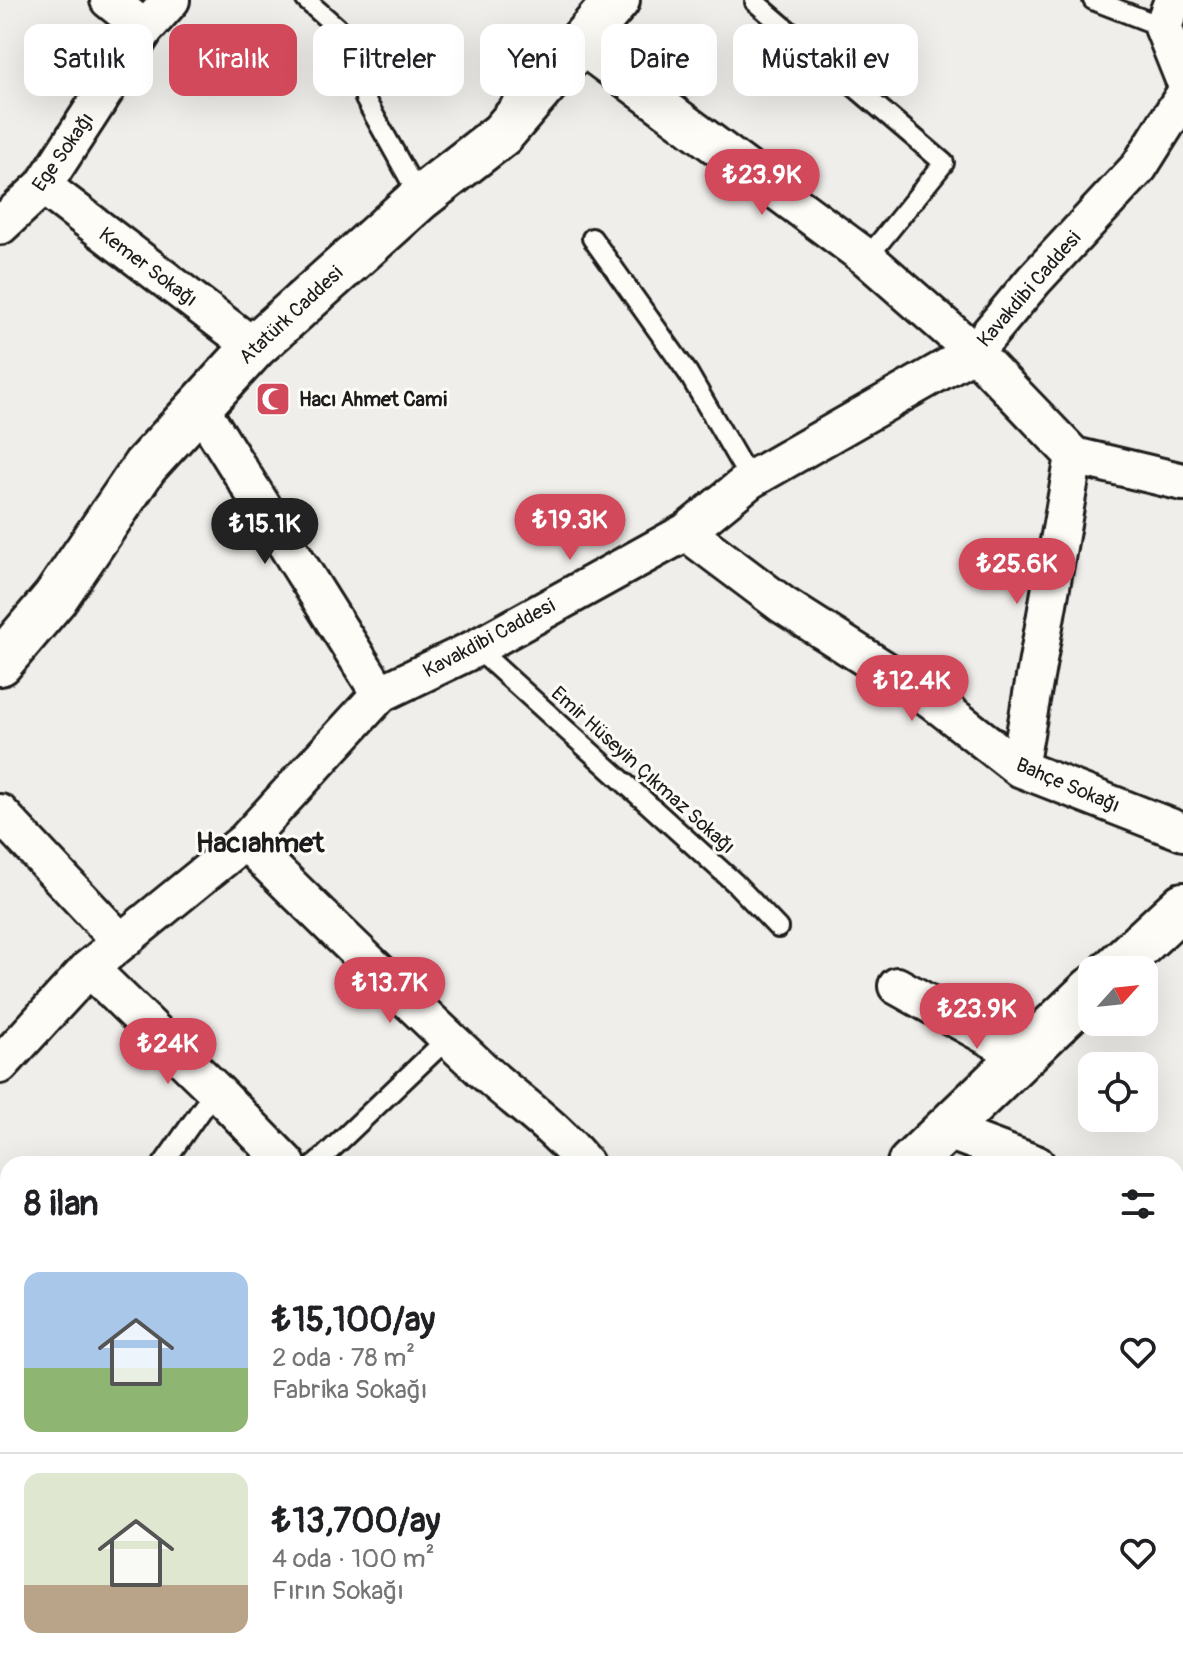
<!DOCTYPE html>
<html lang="tr">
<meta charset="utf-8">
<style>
:root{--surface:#fff;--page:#f6f6f6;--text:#202124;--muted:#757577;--line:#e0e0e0;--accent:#d1495b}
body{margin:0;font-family:Pangolin,sans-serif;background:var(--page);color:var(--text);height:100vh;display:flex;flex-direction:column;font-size:30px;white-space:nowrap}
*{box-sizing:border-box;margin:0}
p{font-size:26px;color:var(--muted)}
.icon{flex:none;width:44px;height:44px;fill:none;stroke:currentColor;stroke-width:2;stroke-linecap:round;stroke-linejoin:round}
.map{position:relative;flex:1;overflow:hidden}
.drawer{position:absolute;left:0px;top:1156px;width:1184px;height:514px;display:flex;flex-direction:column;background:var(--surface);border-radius:24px 24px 0 0;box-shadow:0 8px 32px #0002}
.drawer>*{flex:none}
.hud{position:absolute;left:24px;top:24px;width:1136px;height:72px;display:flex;gap:16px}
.needle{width:52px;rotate:63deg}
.buttons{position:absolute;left:1078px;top:956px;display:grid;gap:16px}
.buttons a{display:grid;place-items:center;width:80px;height:80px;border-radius:16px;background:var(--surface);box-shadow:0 8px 32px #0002;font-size:40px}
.price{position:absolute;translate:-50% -68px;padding:0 18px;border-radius:28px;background:var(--accent);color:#fff;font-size:26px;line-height:52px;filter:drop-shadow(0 2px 4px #0008)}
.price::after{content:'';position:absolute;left:50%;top:48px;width:24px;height:18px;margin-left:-12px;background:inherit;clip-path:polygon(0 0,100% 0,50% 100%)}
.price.on{background:#222;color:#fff}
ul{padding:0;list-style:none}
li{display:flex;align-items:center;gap:24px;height:200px;padding:0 24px}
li+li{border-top:2px solid var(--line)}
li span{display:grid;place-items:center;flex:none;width:224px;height:160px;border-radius:16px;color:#555}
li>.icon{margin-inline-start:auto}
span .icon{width:96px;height:96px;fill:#fffc;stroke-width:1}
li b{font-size:34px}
h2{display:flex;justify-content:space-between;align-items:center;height:96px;padding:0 24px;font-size:34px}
.tag{padding:0 28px;border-radius:16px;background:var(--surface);box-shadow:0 8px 32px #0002;font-size:28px;line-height:72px}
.tag.on{background:var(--accent);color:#fff}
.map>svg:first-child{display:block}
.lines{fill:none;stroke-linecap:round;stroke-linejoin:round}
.service-casing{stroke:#1c1c1c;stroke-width:24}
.minor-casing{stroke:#1c1c1c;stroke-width:42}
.tertiary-casing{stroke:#1c1c1c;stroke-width:50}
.service{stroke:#fdfcf7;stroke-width:18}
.minor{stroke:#fdfcf7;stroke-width:36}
.tertiary{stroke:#fdfcf7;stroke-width:44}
.labels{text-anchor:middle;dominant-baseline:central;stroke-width:6;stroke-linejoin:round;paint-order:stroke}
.street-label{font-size:20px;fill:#1c1c1c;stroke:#fdfcf7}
.poi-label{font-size:20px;font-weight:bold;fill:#1c1c1c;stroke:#fdfcf7;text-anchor:start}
.district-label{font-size:28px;font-weight:bold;fill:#1c1c1c;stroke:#fdfcf7}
</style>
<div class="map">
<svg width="1183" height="1669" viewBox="0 0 1183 1669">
<rect width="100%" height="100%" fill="#f0eeea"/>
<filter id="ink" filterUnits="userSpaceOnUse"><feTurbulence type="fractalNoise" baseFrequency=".0125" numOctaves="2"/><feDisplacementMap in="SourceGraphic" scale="16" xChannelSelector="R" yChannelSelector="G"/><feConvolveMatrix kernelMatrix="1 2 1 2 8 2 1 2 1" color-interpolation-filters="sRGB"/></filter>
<g filter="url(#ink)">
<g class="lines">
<g class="service-casing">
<path id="service" d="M306 0 375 61 365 99 420 198
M1093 0 1163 27
M755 2 944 163 867 258
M592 238 688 373 750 480
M476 648 735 883 778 928
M163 1164 215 1090
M316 1164 448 1038"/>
</g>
<g class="minor-casing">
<path id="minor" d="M1173 0 1163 27 1183 77
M145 29 171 0
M580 45 867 258 974 352 1074 456 1183 482
M43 186 254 347
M0 226 43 186 145 29 109 0
M200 407 380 694
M686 532 783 605 932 700 1019 768 1183 832
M1019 768 1074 456
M0 813 120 941
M245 841C321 917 399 992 477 1065 513 1099 555 1126 585 1164
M89 968 215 1090 287 1164
M897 986 1021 1055
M0 1065 89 968 245 841 380 694 476 648 686 532 750 480 974 352 1034 280 1139 167 1183 97
M945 1130 1036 1164
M1176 1216 1183 1219
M0 1369 8 1376
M1176 1426 1183 1408
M818 1669 819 1662
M1078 1669 1080 1662"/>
</g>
<g class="tertiary-casing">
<path id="tertiary" d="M0 663 55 598 145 466 254 347 420 198 502 134 617 0
M1113 970 1183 905
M910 1164 1092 989
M342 1669 354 1662"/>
</g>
<use href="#service" class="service"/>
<use href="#minor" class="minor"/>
<use href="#tertiary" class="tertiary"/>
</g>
</g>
<defs>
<g id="mosque-square" transform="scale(1.8)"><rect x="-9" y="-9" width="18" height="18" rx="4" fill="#d1495b" stroke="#fdfcf7"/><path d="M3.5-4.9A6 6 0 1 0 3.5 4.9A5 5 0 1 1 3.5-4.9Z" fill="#fff"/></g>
</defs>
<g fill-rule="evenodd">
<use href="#mosque-square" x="273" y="399"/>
</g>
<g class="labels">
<g class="street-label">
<text transform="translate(63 152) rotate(-55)">Ege Sokağı</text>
<text transform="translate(148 267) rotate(37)">Kemer Sokağı</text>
<text transform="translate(1029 289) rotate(-49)">Kavakdibi Caddesi</text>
<text transform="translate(291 315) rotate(-43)">Atatürk Caddesi</text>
<text transform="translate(489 638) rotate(-28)">Kavakdibi Caddesi</text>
<text transform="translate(643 770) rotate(42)">Emir Hüseyin Çıkmaz Sokağı</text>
<text transform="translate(1068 785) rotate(23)">Bahçe Sokağı</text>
</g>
<g class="poi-label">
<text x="299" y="399">Hacı Ahmet Cami</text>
</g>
<g class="district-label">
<text x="260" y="843">Hacıahmet</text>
</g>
</g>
</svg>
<div class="buttons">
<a><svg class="needle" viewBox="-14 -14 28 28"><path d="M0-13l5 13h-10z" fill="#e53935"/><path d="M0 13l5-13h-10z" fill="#757577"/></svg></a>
<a><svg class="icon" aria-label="locate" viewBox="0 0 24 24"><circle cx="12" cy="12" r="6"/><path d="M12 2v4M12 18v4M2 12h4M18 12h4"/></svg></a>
</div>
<b class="price" style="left:762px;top:217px">₺23.9K</b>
<b class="price" style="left:570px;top:562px">₺19.3K</b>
<b class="price on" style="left:265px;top:566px">₺15.1K</b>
<b class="price" style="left:1017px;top:606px">₺25.6K</b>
<b class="price" style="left:912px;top:723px">₺12.4K</b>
<b class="price" style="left:390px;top:1025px">₺13.7K</b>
<b class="price" style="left:977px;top:1051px">₺23.9K</b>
<b class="price" style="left:168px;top:1086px">₺24K</b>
<div class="hud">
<a class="tag">Satılık</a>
<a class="tag on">Kiralık</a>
<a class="tag">Filtreler</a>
<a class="tag">Yeni</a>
<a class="tag">Daire</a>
<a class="tag">Müstakil ev</a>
</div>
<section class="drawer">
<h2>8 ilan<svg class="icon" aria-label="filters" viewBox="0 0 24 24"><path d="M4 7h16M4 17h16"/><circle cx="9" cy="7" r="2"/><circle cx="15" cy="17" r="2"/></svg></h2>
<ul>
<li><span style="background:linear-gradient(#a9c7e8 60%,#8fb573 0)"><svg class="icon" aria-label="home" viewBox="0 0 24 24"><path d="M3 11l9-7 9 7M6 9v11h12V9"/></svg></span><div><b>₺15,100/ay</b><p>2 oda · 78 m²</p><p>Fabrika Sokağı</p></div><svg class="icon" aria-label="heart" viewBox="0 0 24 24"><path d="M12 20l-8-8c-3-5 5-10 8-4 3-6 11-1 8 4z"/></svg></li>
<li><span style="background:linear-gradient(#dfe7d0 70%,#b9a48a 0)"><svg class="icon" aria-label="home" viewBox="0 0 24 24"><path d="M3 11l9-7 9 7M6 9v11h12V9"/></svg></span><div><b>₺13,700/ay</b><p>4 oda · 100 m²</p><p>Fırın Sokağı</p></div><svg class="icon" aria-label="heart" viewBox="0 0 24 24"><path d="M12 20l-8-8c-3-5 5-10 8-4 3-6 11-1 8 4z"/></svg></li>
</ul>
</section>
</div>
